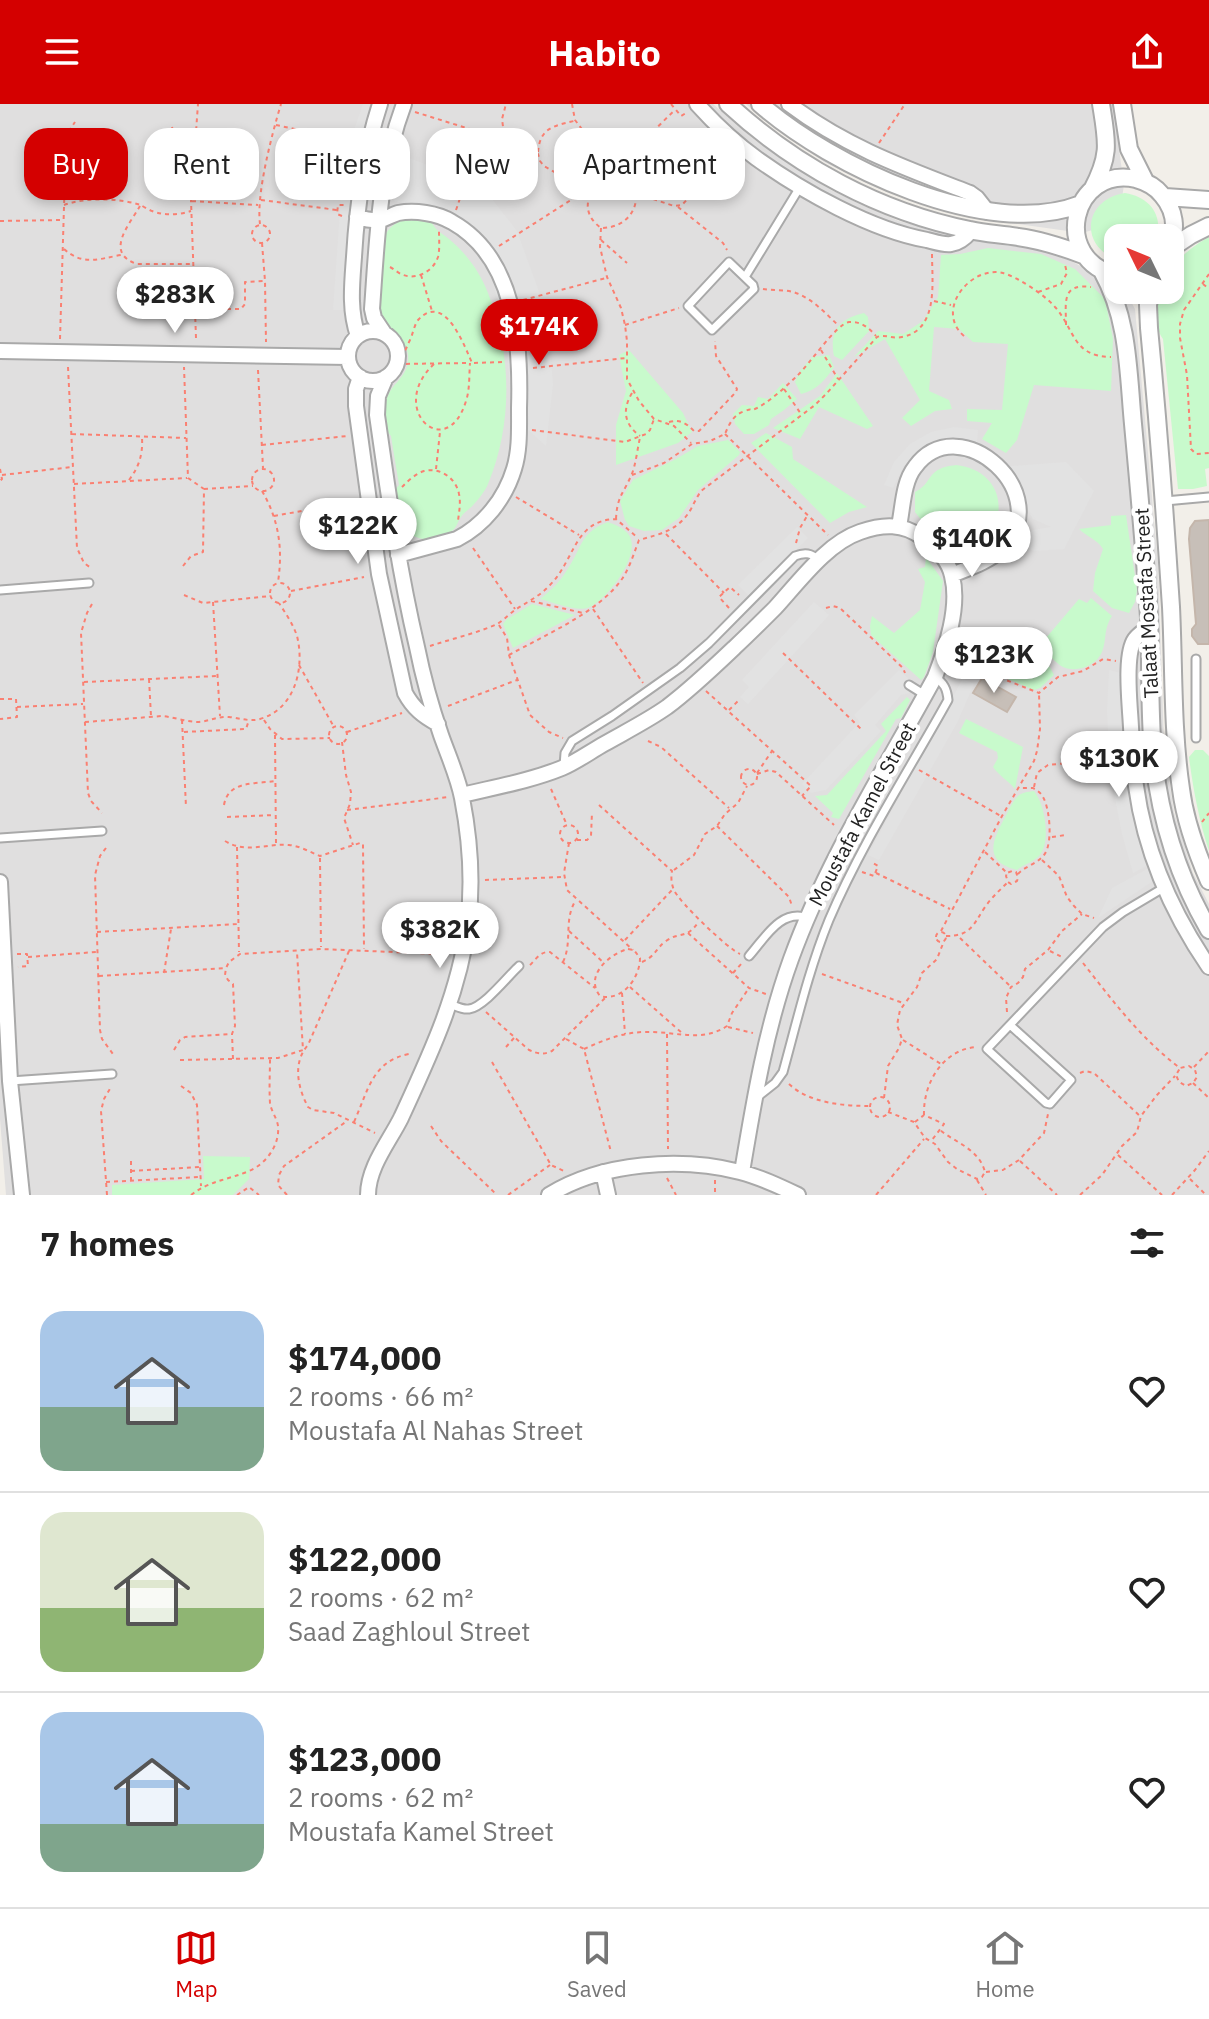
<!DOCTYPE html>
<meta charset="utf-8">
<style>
:root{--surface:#fff;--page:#f6f6f6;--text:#222;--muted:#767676;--line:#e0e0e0;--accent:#d40000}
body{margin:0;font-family:"IBM Plex Sans",sans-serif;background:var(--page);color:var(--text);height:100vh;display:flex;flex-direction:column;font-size:30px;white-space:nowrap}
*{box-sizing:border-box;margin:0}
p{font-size:26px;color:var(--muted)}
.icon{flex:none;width:44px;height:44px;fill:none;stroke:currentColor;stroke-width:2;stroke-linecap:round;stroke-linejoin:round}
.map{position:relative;height:1091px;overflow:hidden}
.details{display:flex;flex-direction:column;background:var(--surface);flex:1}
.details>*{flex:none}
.guide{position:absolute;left:24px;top:24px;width:800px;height:72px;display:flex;gap:16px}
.needle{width:52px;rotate:313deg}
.tools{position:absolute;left:1104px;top:120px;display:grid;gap:16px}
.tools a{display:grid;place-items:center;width:80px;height:80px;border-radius:16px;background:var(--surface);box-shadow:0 4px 12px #0003;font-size:40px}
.price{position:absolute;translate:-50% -68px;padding:0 18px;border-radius:28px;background:#fff;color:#222;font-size:26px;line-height:52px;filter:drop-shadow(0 2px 4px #0008)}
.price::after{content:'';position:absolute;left:50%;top:48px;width:24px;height:18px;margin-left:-12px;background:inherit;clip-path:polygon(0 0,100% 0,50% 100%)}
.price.on{background:var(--accent);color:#fff}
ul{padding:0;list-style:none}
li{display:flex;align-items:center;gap:24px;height:200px;padding:0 40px}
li+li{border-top:2px solid var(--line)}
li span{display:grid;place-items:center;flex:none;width:224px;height:160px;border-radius:24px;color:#555}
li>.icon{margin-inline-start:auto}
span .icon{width:96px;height:96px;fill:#fffc;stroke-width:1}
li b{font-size:34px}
h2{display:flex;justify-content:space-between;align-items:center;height:96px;padding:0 40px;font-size:34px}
.pill{padding:0 28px;border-radius:24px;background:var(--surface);box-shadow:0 4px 12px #0003;font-size:28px;line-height:72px}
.pill.on{background:var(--accent);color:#fff}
header{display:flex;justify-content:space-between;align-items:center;height:104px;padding:0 40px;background:var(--accent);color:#fff;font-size:36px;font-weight:800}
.menu{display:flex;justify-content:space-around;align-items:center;height:112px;border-top:2px solid var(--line);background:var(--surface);font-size:22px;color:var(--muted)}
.menu a{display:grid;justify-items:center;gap:4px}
.menu .on{color:var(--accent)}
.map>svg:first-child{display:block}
.residential{fill:#e0dfdf}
.park{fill:#c8facc}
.parking{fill:#e2e2e2}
.building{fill:#c7bfb8;stroke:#c4b6ab;stroke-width:2}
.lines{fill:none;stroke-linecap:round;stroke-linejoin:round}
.service-casing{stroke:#a9a9a9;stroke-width:11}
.minor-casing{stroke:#a9a9a9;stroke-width:18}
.tertiary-casing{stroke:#a9a9a9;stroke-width:20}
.path{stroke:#fa8072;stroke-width:2;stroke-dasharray:4 4;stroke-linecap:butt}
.service{stroke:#fff;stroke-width:7}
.minor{stroke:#fff;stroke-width:14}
.tertiary{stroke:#fff;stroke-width:16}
.labels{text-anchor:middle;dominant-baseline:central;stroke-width:8;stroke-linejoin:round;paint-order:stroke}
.street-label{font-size:20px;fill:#222;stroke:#fff}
</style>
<header><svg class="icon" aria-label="menu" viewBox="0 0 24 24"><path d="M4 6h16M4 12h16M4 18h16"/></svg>Habito<svg class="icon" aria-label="share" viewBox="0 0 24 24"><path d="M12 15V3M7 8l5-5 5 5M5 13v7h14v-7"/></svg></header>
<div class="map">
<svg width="1209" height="1091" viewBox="0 0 1209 1091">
<rect width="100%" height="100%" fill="#f2efe9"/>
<path class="residential" d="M0 0H713L755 36 780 54 831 86 860 100 899 117 950 130 1046 147 1073 158 1114 180 1118 186H1122L1127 190 1135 205 1158 459 1164 642 1174 708 1193 769 1209 800V1091H6L0 1015Z
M746 0H1116L1119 45 1124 81 1122 94 1096 125 1082 129 988 116 944 107 875 83 824 58 768 19Z"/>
<path class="park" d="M1125 89C1149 93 1163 110 1157 134H1118V156C1078 142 1084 95 1125 89Z
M413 114 432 119C437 128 442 129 449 135 466 149 480 168 488 189 512 249 513 320 488 380 485 387 479 395 474 400 470 405 464 408 461 413 458 416 458 420 455 424 442 439 414 440 402 422 397 414 397 396 395 386L399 381 391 332 386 326C385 314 383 300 389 289 397 276 410 269 408 251 406 232 388 226 382 210 378 201 381 144 384 134 388 122 400 115 413 114Z
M1209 133V364L1205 365 1207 382 1193 385H1178L1163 235C1153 221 1156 201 1161 186H1170C1170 181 1169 176 1170 172 1173 156 1196 140 1209 133Z
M988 144 1041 150 1075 165 1105 195 1113 235 1111 287 1034 281 1017 336 1006 349 982 335 992 319 967 317V305L1002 306 1008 240 973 238 959 225 934 223 929 287 949 296 952 305 935 307 911 322 902 314 920 296 885 235 854 253 878 227 903 230 923 217 938 193 941 151 960 150Z
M864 209 868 213 869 227 842 256 834 252C829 227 839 215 864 209Z
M629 246 683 309 692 328 678 339 616 361V321L626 287 619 251Z
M829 251 834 263C825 276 817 286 801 290L795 278 800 267 812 253Z
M837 269 873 322 867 325 819 303 800 335 773 324 820 292Z
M783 279 797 295 784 306 771 315 769 321 754 330H744L735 320 733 310 742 301 754 302 758 293 768 295Z
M766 329 792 343 793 355 867 403 849 408 830 419 751 339Z
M728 336 740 348 739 351 698 386 679 414 662 426 644 427 629 422 625 416 620 397 633 376 676 355 698 342Z
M956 361C995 365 1011 401 988 433 985 438 978 443 974 447L954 443 938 430 933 421 922 417 915 408V388C927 382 927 375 935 368 941 363 949 362 956 361Z
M1126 411 1137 486 1135 498 1129 509 1112 504 1093 487 1095 469 1103 445C1097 435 1087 433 1079 425L1111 421V412Z
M608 418C616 421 624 424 629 431 642 451 607 495 590 503 579 509 552 498 540 495 551 486 560 478 567 466 582 444 580 428 608 418Z
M926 453 943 477 933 548 924 573 921 576 871 531 870 522 872 512 894 529 920 506 925 478 918 465 925 463Z
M1091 494 1112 512C1103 526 1107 536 1102 548 1096 562 1077 569 1063 563 1055 559 1047 548 1040 541L1079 495 1087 499Z
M532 500 575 511 513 544 503 520 507 515Z
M965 528 1021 565C1037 548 1045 551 1054 571L1040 584 1034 586 955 553 953 548 954 545 960 544Z
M907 593 910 596 901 614 896 615 839 715 831 713 833 709 815 692 827 691 886 627 881 620Z
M966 615 1023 643 1015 685C1009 677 999 672 993 663L998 654 997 648 959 629Z
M1195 646H1203L1209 652V747C1199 716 1193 685 1189 653Z
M1034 687C1045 700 1051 737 1040 751 1034 758 1024 760 1017 766 985 758 991 739 1003 717 1007 710 1011 700 1016 694 1021 688 1027 688 1034 687Z
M203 1052 250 1053 249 1075 233 1091H112V1081L204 1075Z"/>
<path class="parking" d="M363 0H374L347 159 345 206H333L341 92 355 23Z
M399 50 440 66 491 94 517 127 547 210 553 280 546 342 512 311 506 230 491 170 459 127 433 106 394 97Z
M954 323 978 326 977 338 957 334 936 338 917 348 903 363 893 384 884 381 894 358 910 340 931 328Z
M1066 358 1094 387 1064 445 1033 447 1020 436 1033 426 1051 423 1033 415 1014 381 986 364Z
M797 423 808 434 749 492 738 481Z
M814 498 829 511 748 600 740 593 749 583 742 576Z
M899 566 912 578 909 589 901 591 875 621 881 627 826 686 811 689 802 680 860 618 854 611Z
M1109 566 1121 569V618L1127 666 1137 713 1152 759 1133 769 1122 730 1114 689 1109 648 1107 607Z
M963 574 974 580 957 619 879 756 868 751Z
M1149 764 1153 777 1098 814 1112 784Z"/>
<path class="building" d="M1209 416V540H1198L1192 532V525L1196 520 1189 435 1190 424 1195 417Z
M982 574 1016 593 1007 608 973 589Z"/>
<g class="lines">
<g class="service-casing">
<path id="service" d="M729 158 753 181 754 185 712 226 688 202Z
M745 173 800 83
M1165 397 1209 393
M0 486 89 479
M909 581 925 591
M1196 634V555
M564 662 565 649 572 637 612 612 680 564 709 539 795 452C805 448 811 449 819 456
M0 734 102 727
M749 852C765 834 781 804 808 814
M450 900C456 902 462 906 469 905 484 903 508 872 519 862
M1010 921 1071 976 1050 1000 1046 999 987 945 1103 823 1123 808 1165 783
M10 977 112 970
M756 994 775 979 783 968C797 917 809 865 829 816 862 739 908 668 948 596 947 585 944 579 935 573"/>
</g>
<g class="minor-casing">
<path id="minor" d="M697 0C715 20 734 38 756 54 802 87 871 126 927 136 935 138 943 141 951 140 960 139 966 133 971 127
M789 0C846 43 905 64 970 89L977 94 988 108
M357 113C364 115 373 117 381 116 387 114 392 111 398 109 415 106 437 109 452 118 516 154 521 239 519 304 519 325 520 346 514 365 505 395 484 421 457 435L398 451
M348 252a25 25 0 1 1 50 0a25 25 0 1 1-50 0Z
M384 229 374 214 372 205C377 136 379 66 404 0
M358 232C349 206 352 180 354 153 357 101 364 49 380 0
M0 247 348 253
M360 273 356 285V302L379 470 405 589C413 604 423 612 438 620
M899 422C903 403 903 378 915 363 960 302 1059 392 1001 446 988 458 969 464 952 471
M1149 523C1144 527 1139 530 1135 535 1125 549 1129 591 1130 608 1132 633 1132 658 1136 682 1145 747 1172 809 1209 863
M462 691C495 683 530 677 562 664 576 658 590 648 604 640 625 628 647 617 667 603 691 585 714 563 735 543 749 530 762 517 775 504 798 479 827 439 860 428 883 420 903 419 923 434 935 443 949 457 952 472 960 503 946 544 935 573 885 665 827 756 791 855 766 924 754 996 742 1068
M0 778 10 977 22 1091
M603 1068 608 1091
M368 1091C368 1063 389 1038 401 1014 430 951 459 890 468 820 473 779 470 735 462 694 458 673 448 651 441 631 431 602 423 573 417 543 399 467 388 388 377 311L378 292 386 273
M549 1091C602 1058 681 1053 740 1068 760 1073 779 1082 798 1091"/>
</g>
<g class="tertiary-casing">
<path id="tertiary" d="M728 0C795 62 880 108 970 126 986 130 1002 130 1018 133 1041 136 1062 143 1083 151
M760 0C831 62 987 137 1081 100
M1122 0 1129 45 1145 77
M1092 86C1111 50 1107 38 1101 0
M1165 93 1209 96
M1170 145 1191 131 1209 122
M1102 167C1129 216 1128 267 1133 320 1139 385 1145 449 1149 514 1151 559 1149 604 1153 648 1159 711 1177 771 1209 826
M1118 172C1049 156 1072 61 1136 75 1147 78 1155 82 1162 91 1175 106 1177 125 1170 143
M1151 186 1148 201 1149 224C1158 317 1165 410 1171 503 1174 563 1172 625 1181 685 1185 717 1196 747 1209 777"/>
</g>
<path class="path" d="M572 0 575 16 587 32 596 50 602 67
M671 0 681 12 686 9
M415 8 489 31
M276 21 356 38
M172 23C175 36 182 43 194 45
M504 30 502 15 506 0
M879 39 905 0
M538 48C540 24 553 22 574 17
M627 52 629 74
M617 71 624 72 635 80C641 104 627 124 601 124 575 105 591 78 617 71Z
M585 84C595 72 608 68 620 58 639 42 657 23 675 6
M638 90 674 102 682 101 727 51
M261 96 337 106
M192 97 258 101
M64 101C87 93 118 94 141 101 142 102 151 107 152 107 165 112 178 111 191 107
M140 102C129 121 104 149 137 160H194
M678 103 723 139 727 146
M456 106C462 90 479 26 499 29 506 30 508 37 514 41 522 45 530 45 538 50L540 57 544 62 586 86 590 92
M342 112 337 110 338 101H345
M0 117 63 116
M260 120C256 90 272 30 281 0
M252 130a9 9 0 1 1 18 0a9 9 0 1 1-18 0Z
M601 124 600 143 607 173 621 204 625 221 627 237V275L639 297 654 315 674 322 691 339
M601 136 627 159
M262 139 265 177 266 238
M499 142 585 87
M64 145C83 162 98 155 121 151
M390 163C394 165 397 168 401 170 415 177 433 168 438 153 440 145 439 135 439 127
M1209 170 1184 206 1180 220V234L1187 271 1191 345 1196 350 1209 349
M421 171 432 207
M1203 180 1209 185
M763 185C774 187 787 185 796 189 813 195 826 210 839 222
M1038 188 1061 180 1067 169 1065 161
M523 196 606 174
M934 197 951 201
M195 205H241L245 200V178L264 177
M625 221 679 204
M1066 221C1066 199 1061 179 1091 183
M964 232C934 206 971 161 1003 169 1018 173 1046 192 1055 203 1076 227 1072 252 1111 253
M196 234 191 97 198 0
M60 235 66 37 69 27 75 18
M821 246 838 275
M474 259 504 258
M397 260C401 253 406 246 409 238 413 231 414 220 419 215 445 188 465 243 472 259
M398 260 468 259
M434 260C386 305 447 360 466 297 470 285 469 271 470 259
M68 263 77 444 84 459 91 464
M533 264 626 254
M258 266 263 364
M784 285 801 310
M632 289C622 306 624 320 640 332
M669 318C680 315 686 319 694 327H699L736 288 737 285 716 252 715 237
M532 326 625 338 646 330 650 326 654 315
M72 330 186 334
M725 330 828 431
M262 341 347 332
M0 365 2 375 0 377
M436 365 440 328
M252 376a11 11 0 1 1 22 0a11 11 0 1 1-22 0Z
M2 371 72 363
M632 371 664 359 692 340 710 337 725 330C729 320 734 310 745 307 755 303 747 309 757 304 772 296 785 283 797 272 809 261 836 220 849 218 861 217 869 224 876 232
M129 376C139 363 143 350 142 334
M74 380 187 374
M402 383C408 377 415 370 424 367 440 363 456 374 459 390 461 399 459 408 458 417
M204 385 253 382
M262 387C279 416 283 445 278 478
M516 393 579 431
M274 412 356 397
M616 415C617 393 623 390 631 372 636 361 637 346 640 334
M666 430 724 489
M796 439 800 424 807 412
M473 444 515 505
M183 462 191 452 203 448 204 385 188 374 184 263
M270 489a10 10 0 1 1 20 0a10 10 0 1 1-20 0Z
M291 487 364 473
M184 491 203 499 270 492
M531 497 583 509
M213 498 220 612
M92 500 87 509 81 529 88 689 91 697 102 709
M729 504 719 493 730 483 739 491
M826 504 833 502 840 504 903 564 905 569
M593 505 643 579
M499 521 507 534 509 551 530 611 549 628 563 634
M430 542C451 535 474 530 495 521 502 518 508 511 515 506 527 498 540 492 550 481 575 456 574 416 616 415L638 434
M783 549 862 626
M509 551C545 531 599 508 622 475 630 463 634 449 639 436 661 430 679 426 691 405 694 399 697 393 701 387L815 301 827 289 877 233C885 230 893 235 902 233 939 226 932 178 932 150
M955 556 1039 589 1058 573 1083 567 1103 555 1116 557
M299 561 334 623
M149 575 151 612
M84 578 217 572
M706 587 811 682 802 692
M0 595H16L17 613 0 615
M448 602 517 576
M17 603 83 600
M729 606 740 595
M182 616 186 703
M264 616 270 625 282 635 330 634
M85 618 162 612C174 613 186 618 199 618 210 617 218 612 229 613 240 614 249 618 260 615 295 605 305 564 297 532 293 520 286 510 279 499
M329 631a9 9 0 1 1 18 0a9 9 0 1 1-18 0Z
M184 628 246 625 248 619
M347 628 402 609
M275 631 276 740
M648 637 661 643 729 704
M342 638 346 671 351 688 350 700 344 714 353 741
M1120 648H1111L1112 660H1120
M741 673a8 8 0 1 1 16 0a8 8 0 1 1-16 0Z
M919 666 1001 712
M757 669 772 647
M757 670 769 666 776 668 834 721
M1034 683 1037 669 1048 661 1111 655
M551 685 566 719
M224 701C228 677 254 680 275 677
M599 701 672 767C671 773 671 779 674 786 679 798 727 844 740 850
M347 706 449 693
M227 713 275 711
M1202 718 1209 709
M560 730a9 9 0 1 1 18 0a9 9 0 1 1-18 0Z
M717 722 789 793 792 802
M1052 733 1066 731
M577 736H587L591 732 592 708
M225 737C246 750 267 739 289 741 300 742 310 748 320 752L360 739 363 740 364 845
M569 739 564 769 567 786 633 846
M237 743 239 848
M106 744 100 752 95 771 100 926 102 935 113 950
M985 748 1007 769 1006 772 1008 778 1011 780 1017 777 1018 774 1016 768 1012 767 1007 769
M320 754 321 843
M1042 756 1059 772 1067 793 1074 802 1082 810 1094 814
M674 766 694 751 705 730 717 722 725 710 738 699 747 682
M862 768 874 772 878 762 871 758
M876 769 950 805
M1018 770C1025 762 1037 760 1044 751 1053 740 1050 705 1043 693 1040 688 1038 687 1033 684H1020
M485 776 562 773
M569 827 603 858
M941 827 1002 712 1034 657 1037 647 1040 625 1039 589
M936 833a5 5 0 1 1 10 0a5 5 0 1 1-10 0Z
M97 828 239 820
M688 829 749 884 766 890
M946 832C971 832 973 821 985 803 992 793 1000 786 1008 778
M960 834 1010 882
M625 836 672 786
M628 845 634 846 640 854C640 874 622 898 600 892 584 872 609 850 628 845Z
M349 847 308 941C292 959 298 984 308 1003L313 1006 334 1009 375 1029
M1050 847 1062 853
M17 850H27L28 862 18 863
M28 853 96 848
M563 858C573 837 563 816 576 796
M642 858C656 852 656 844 666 837 680 827 687 836 699 817
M1083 859C1113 897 1141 935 1180 964L1189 962 1195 966 1197 973 1193 979 1186 982 1179 978 1176 971 1180 964
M530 861C536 855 541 847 550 848L595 884
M164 869 171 825
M733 869 742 859
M822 870 903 899
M99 872 225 864
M630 883 682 929
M622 889 625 930
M486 908 529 946C538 950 543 951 552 947L605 894
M1007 908 1006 894 1011 883 1018 879 1023 873 1025 865 1048 846 1062 827 1082 810
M728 923 753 929
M667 930 668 1045
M566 935 584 945 611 1048
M903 936 941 960
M506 943 514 934
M584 945C604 936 623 928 646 928 674 927 702 939 727 922L732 909 749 884
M174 946 180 936 185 933 231 930
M233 955 232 930 235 922 233 880 228 876 225 871 226 864 229 858 240 850 321 845 441 850
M180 956 278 954 303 946 297 848
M492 958 551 1061 564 1067
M1194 963 1209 947
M1080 969 1085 967 1094 969 1140 1012
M1193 979 1209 994
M789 980C809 999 843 1002 870 1002
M181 982 191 989 197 1001 201 1082
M870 1003a10 10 0 1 1 20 0a10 10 0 1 1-20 0Z
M884 994 888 962 899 944 902 935 897 921 900 906 917 883 922 869 937 855 944 837
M888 1008 914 1018 925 1034 935 1040 948 1058 957 1065 977 1075 982 1073 985 1068C979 1045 956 1039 940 1026
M924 1011C923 980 942 946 976 943
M354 1018C368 987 372 957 409 950
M915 1018 924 1011 944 1020 932 1036
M431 1022 441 1037 497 1091
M1118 1051 1162 1091
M1020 1057 1057 1091
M131 1067 199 1063
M986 1068 1003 1066 1019 1056 1044 1029 1048 1010
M667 1074 676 1091
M1190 1075 1206 1091
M715 1076V1091
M977 1076 986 1091
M131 1077V1055
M106 1078 200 1073
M107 1091 101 1007 104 995 111 983
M191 1091C211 1076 228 1076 249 1067 266 1060 280 1041 278 1022 277 1014 271 1007 270 999 269 984 270 969 270 954
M237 1091 249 1083 259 1091
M287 1091 278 1081 279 1071 284 1062 347 1017
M508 1091 550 1061
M876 1091 924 1035
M1080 1091 1102 1071 1122 1042 1137 1028 1141 1012 1157 991 1175 972
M1172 1091 1195 1066 1209 1047"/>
<use href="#service" class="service"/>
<use href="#minor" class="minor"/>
<use href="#tertiary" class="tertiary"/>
</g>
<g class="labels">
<g class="street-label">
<text transform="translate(1146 499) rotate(-93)">Talaat Mostafa Street</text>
<text transform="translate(862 710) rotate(-62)">Moustafa Kamel Street</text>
</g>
</g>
</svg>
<div class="tools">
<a><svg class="needle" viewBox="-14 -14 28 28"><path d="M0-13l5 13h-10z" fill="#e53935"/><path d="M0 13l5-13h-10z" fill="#767676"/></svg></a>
</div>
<b class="price" style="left:175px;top:231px">$283K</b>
<b class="price on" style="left:539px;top:263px">$174K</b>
<b class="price" style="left:358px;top:462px">$122K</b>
<b class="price" style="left:972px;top:475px">$140K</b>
<b class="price" style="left:994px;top:591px">$123K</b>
<b class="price" style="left:1119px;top:695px">$130K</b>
<b class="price" style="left:440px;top:866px">$382K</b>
<div class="guide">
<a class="pill on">Buy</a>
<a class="pill">Rent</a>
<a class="pill">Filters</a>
<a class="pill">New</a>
<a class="pill">Apartment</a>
</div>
</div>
<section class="details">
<h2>7 homes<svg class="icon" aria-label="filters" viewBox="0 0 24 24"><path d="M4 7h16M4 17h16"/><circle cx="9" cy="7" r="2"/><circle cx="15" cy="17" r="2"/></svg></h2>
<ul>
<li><span style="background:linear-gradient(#a9c7e8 60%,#7fa58c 0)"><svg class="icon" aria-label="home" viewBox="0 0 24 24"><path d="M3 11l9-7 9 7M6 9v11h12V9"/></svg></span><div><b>$174,000</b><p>2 rooms · 66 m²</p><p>Moustafa Al Nahas Street</p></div><svg class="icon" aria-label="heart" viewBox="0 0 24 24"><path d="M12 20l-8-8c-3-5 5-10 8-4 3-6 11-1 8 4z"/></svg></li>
<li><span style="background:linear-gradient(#dfe7d0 60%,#8fb573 0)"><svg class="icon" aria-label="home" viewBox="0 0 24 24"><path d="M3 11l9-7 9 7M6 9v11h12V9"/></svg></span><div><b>$122,000</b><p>2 rooms · 62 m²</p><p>Saad Zaghloul Street</p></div><svg class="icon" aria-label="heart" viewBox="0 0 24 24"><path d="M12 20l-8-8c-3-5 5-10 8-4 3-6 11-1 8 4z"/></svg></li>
<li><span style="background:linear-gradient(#a9c7e8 70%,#7fa58c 0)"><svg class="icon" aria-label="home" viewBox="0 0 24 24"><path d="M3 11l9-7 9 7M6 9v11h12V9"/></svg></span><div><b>$123,000</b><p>2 rooms · 62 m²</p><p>Moustafa Kamel Street</p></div><svg class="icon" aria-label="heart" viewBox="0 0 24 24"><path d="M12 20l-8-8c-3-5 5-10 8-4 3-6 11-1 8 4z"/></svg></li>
</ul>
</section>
<nav class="menu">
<a class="on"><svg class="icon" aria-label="map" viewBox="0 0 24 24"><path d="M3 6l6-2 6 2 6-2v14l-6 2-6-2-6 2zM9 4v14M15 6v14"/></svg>Map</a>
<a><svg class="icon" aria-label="saved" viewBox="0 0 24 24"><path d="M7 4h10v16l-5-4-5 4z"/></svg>Saved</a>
<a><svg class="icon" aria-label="home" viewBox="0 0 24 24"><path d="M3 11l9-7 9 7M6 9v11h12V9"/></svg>Home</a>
</nav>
